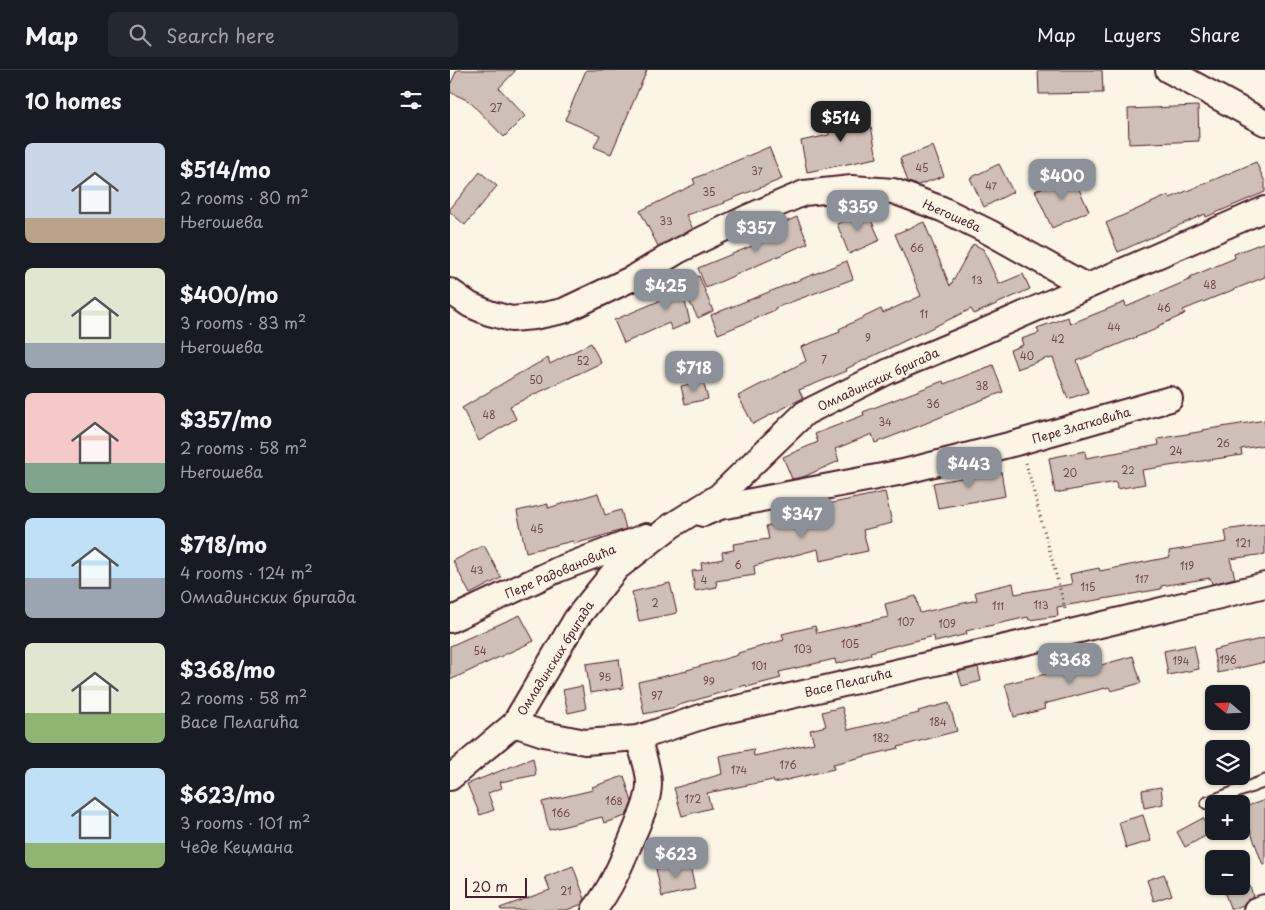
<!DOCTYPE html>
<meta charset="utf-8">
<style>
:root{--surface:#171b24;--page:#242831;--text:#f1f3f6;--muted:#9ea1a6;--line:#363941;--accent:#8c9099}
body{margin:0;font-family:"Playpen Sans",sans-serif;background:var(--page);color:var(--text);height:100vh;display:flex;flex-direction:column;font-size:19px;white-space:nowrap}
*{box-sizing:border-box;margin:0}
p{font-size:16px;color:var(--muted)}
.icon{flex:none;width:28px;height:28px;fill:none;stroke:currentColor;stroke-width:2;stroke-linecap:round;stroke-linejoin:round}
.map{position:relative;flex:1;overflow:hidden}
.details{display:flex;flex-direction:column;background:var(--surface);width:450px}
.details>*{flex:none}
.needle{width:32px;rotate:289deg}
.tools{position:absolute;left:755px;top:615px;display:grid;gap:10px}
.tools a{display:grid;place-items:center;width:45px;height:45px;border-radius:8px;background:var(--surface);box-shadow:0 1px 4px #0004;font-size:25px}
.scale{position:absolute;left:15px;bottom:12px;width:62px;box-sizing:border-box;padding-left:5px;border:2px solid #4a1f2b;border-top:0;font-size:14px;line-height:18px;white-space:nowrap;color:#4a1f2b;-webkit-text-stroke:4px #fcf5e5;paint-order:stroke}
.price{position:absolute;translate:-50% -42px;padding:0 11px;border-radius:10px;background:var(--accent);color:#fff;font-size:16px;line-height:32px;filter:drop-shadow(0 1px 2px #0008)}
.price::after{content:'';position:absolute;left:50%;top:30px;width:15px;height:11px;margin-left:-8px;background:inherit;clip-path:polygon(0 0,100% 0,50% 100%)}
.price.current{background:#222;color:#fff}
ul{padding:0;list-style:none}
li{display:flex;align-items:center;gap:15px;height:125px;padding:0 25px}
li span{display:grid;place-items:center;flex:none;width:140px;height:100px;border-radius:8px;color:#555}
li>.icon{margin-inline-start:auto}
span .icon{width:60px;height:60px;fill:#fffc;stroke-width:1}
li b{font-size:21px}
h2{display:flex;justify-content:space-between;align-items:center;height:60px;padding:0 25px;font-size:21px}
header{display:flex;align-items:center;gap:30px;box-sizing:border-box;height:70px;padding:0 25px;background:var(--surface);border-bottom:1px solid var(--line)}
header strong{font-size:24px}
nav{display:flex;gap:28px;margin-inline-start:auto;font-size:18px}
.search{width:350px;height:45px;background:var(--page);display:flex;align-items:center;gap:12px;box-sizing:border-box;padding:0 18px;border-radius:8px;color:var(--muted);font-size:19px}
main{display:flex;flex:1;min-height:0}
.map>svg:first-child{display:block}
.building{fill:#cfc0b7;stroke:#4a1f2b}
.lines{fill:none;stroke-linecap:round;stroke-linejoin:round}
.lane-casing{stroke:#4a1f2b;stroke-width:15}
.street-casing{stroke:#4a1f2b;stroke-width:28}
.path{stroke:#4a1f2b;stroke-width:3;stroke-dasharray:1 4;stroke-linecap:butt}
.lane{stroke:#fcf5e5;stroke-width:11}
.street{stroke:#fcf5e5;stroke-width:24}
.labels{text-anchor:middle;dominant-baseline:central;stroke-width:4;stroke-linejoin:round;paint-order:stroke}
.number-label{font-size:10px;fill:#6b474e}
.street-label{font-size:12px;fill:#4a1f2b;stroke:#fcf5e5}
</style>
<header>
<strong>Map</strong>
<div class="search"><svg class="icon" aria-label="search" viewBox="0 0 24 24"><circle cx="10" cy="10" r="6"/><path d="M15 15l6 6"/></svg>Search here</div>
<nav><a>Map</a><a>Layers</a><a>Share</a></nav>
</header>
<main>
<section class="details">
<h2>10 homes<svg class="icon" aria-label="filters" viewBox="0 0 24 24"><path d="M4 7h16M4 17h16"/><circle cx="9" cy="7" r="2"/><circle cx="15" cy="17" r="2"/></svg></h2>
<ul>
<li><span style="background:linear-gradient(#c9d6e8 75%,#b9a48a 0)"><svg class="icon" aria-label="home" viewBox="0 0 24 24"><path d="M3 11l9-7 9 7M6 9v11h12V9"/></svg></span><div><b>$514/mo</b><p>2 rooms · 80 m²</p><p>Његошева</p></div></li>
<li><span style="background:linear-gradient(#dfe7d0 75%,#9aa5b1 0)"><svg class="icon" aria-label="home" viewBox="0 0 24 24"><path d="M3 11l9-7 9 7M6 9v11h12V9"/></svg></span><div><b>$400/mo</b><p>3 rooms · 83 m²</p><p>Његошева</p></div></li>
<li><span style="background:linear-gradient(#f6c9c9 70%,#7fa58c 0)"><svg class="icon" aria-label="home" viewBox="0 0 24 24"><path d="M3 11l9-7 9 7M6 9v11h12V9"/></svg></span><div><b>$357/mo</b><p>2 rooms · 58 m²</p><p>Његошева</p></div></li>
<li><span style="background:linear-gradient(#bfe0f5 60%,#9aa5b1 0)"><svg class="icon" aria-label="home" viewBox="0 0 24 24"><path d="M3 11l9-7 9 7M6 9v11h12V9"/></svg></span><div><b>$718/mo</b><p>4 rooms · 124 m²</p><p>Омладинских бригада</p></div></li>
<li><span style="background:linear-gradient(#dfe7d0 70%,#8fb573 0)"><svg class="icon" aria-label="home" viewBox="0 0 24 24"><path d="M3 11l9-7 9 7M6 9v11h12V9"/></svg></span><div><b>$368/mo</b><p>2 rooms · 58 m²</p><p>Васе Пелагића</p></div></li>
<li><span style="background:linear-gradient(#bfe0f5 75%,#8fb573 0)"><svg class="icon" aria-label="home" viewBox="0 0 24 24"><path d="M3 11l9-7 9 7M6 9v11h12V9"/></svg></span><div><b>$623/mo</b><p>3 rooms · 101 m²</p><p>Чеде Кецмана</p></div></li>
</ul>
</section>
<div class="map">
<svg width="815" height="840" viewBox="0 0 815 840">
<rect width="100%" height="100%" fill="#fcf5e5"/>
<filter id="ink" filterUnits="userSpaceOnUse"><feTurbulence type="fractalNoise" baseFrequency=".02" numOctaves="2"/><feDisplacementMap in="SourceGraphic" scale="10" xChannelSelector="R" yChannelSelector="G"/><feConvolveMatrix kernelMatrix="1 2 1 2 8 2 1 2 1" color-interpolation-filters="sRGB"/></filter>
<g filter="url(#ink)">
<path class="building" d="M7 0H66L49 18 75 46 54 67 19 31 0 22V15Z
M136 0H197L161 84 144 77 150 65 115 50Z
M588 0H652L653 23 589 24Z
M748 36 749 71 679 74 678 39Z
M418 40 427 88 357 102 351 71 379 65 375 47 391 44V46Z
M483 76 494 106 468 115 458 112 450 88Z
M319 77 332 109 274 132 275 133 236 145 243 159 208 176 190 141 245 114 243 109Z
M806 92 815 112V122L756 147 755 144 668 182 656 153 719 125 720 128Z
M549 94 563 122 534 137 520 108Z
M30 102 47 116 15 155 0 142V139Z
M622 104 639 141 602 158 585 121Z
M417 141 430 170 399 184 387 154Z
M347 147 358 173 256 218 248 198 314 171 310 163Z
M474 152 500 216 523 174 533 179 549 214 573 204 580 219 524 244 521 239 396 299 397 301 349 320 353 328 303 354 288 326 356 291 351 277 390 262 389 259 431 239 433 243 471 226 445 164Z
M815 172V207L733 240 735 244 708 256 709 258 627 291 638 322 618 329 603 288 599 289 598 288 567 299 560 280 573 275 571 269 589 263 587 258 618 247 620 254 675 232 676 237 741 209 740 207 785 188 784 184Z
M397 191 403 209 325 238V240L306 248V249L268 264 261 245Z
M249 206 263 241 248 248 239 231 235 232 240 252 222 260 219 253 174 273 164 250 209 231 206 226Z
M141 273 151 293 60 336 66 349 29 371 12 338 70 303 98 288 100 294Z
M543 295 553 322 505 340V341L474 354 425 373 422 364 385 379 389 391 353 407 342 409 333 387 368 372 365 364 414 345 413 342 493 311 494 314Z
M253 311 258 329 235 334 231 316Z
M815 350V375L791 379 792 385 692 400 695 414 667 419 666 412 605 423 599 388 635 381 636 388 709 375 708 369 754 361 753 360Z
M551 401 555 426 488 438 483 413Z
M435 422 442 453 413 460 418 481 370 491 368 479 304 496 305 505 266 511 267 517 245 521 242 501 252 500 251 493 273 489 272 482 284 480 283 474 319 469 316 456 361 444 359 438Z
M148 423 155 445 171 440 176 459 124 474 123 471 76 482 67 441 98 434V438Z
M815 454V484L780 489 785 508 762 514 760 508 711 516V519L607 537 608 546 579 550 578 547 516 561 517 564 485 572 484 566 420 582 421 585 386 594 385 589 329 602 331 608 297 617 296 615 226 636V637L194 644 188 612 237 601V600L288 585V583L334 570 332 564 365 556 367 563 438 547 435 534 466 526 470 543 527 530 525 522 563 513 565 524 622 514 620 504 649 498 650 501 720 487 719 481 777 472 775 460Z
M34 475 51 508 20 524 3 491Z
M220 513 227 543 189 551 182 522Z
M70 545 84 571 0 610V576Z
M815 568V592L768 603 763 580Z
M744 575 749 599 718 605 714 581Z
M683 586 691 613 661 621 659 617 594 634 595 639 564 647 555 614 636 594 637 599Z
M169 589 173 618 140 623 136 594Z
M528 597 531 611 512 616 508 602Z
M132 616 136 639 118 643 113 620Z
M499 633 507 661 448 677 449 678 383 694 384 699 324 713 323 710 257 723 261 738 232 746 224 718 272 704 269 686 303 679 304 686 364 673 360 660 376 656 372 642 392 637 398 660 469 643 468 641Z
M83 688 86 705 50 712 52 718 38 723 44 740 30 745 17 714Z
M174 706 182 732 176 746 154 753 152 747 99 760 92 732 143 720 142 717Z
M711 717 713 734 694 738 692 720Z
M815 730V795H813L792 738Z
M693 745 701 771 676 778 669 752Z
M753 748 761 763 735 777 727 762Z
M239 791 245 819 212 827 206 799Z
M123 796 135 829 132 834 117 840H51L50 838 100 820 95 807Z
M714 804 722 825 704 831 697 810Z
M772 816H800L803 826 796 831 793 835 781 840Z"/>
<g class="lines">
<g class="lane-casing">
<path id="lane" d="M757 733 815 711"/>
</g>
<g class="street-casing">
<path id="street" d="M718 0 815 53
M0 221 20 235 39 243 61 249 84 247 113 241 185 207 228 181 298 147 354 123 402 118 443 121 492 139 539 162 636 216
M253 444 270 437 453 402 570 372 720 329
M0 550 107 500 196 466
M64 654 94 664 135 672 188 668 257 645 621 562 815 515
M0 708 64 654 126 549 167 498 221 456 269 426 355 343 439 301 530 263 815 139
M144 840C163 816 173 789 185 761 191 746 199 730 199 713 199 698 192 683 188 668
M806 840 815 837"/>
</g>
<path class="path" d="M576 393 616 542"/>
<use href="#lane" class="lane"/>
<use href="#street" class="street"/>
</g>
</g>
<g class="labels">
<g class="number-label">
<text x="46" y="37">27</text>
<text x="472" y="97">45</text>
<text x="307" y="100">37</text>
<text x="541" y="115">47</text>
<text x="259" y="121">35</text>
<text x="216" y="150">33</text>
<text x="467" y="177">66</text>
<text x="527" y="209">13</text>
<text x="760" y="214">48</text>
<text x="714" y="237">46</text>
<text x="474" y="243">11</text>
<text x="664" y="256">44</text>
<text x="418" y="267">9</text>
<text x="608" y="268">42</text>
<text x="577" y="285">40</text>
<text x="374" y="289">7</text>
<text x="133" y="290">52</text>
<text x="86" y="309">50</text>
<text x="532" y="315">38</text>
<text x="483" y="333">36</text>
<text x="39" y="344">48</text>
<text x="435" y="351">34</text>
<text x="773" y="372">26</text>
<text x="726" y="380">24</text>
<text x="678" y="399">22</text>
<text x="620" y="402">20</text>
<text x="87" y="458">45</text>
<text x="793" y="472">121</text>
<text x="288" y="494">6</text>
<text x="737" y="495">119</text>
<text x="27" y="499">43</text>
<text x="692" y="508">117</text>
<text x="254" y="509">4</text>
<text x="638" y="516">115</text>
<text x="205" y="532">2</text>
<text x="591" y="534">113</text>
<text x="548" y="535">111</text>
<text x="456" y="551">107</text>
<text x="497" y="553">109</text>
<text x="400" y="573">105</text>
<text x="353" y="578">103</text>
<text x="30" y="580">54</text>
<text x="778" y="589">196</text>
<text x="731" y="590">194</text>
<text x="309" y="595">101</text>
<text x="155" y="606">95</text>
<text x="259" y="610">99</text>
<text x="207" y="625">97</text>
<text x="488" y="651">184</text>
<text x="431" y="667">182</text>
<text x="338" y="694">176</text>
<text x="289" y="699">174</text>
<text x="243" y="728">172</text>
<text x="164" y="730">168</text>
<text x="111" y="742">166</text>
<text x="116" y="820">21</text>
</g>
<g class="street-label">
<text transform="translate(502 145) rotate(24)">Његошева</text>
<text transform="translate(428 309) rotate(-25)">Омладинских бригада</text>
<text transform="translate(631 355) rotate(-16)">Пере Златковића</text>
<text transform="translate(110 501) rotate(-23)">Пере Радовановића</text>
<text transform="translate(105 588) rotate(-58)">Омладинских бригада</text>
<text transform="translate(398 612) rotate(-13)">Васе Пелагића</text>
</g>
</g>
</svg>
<div class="tools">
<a><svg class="needle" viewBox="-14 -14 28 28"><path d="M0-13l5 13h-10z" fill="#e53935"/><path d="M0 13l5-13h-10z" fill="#9ea1a6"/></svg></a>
<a><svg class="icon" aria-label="layers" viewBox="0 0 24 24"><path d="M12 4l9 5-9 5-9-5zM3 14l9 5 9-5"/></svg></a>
<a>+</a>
<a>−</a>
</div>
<div class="scale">20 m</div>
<b class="price current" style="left:391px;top:73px">$514</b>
<b class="price" style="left:612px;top:131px">$400</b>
<b class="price" style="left:408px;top:162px">$359</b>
<b class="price" style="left:306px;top:183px">$357</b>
<b class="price" style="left:216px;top:241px">$425</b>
<b class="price" style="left:244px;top:323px">$718</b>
<b class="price" style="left:519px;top:419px">$443</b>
<b class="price" style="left:352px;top:469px">$347</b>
<b class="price" style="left:620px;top:615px">$368</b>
<b class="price" style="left:226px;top:809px">$623</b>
</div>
</main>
